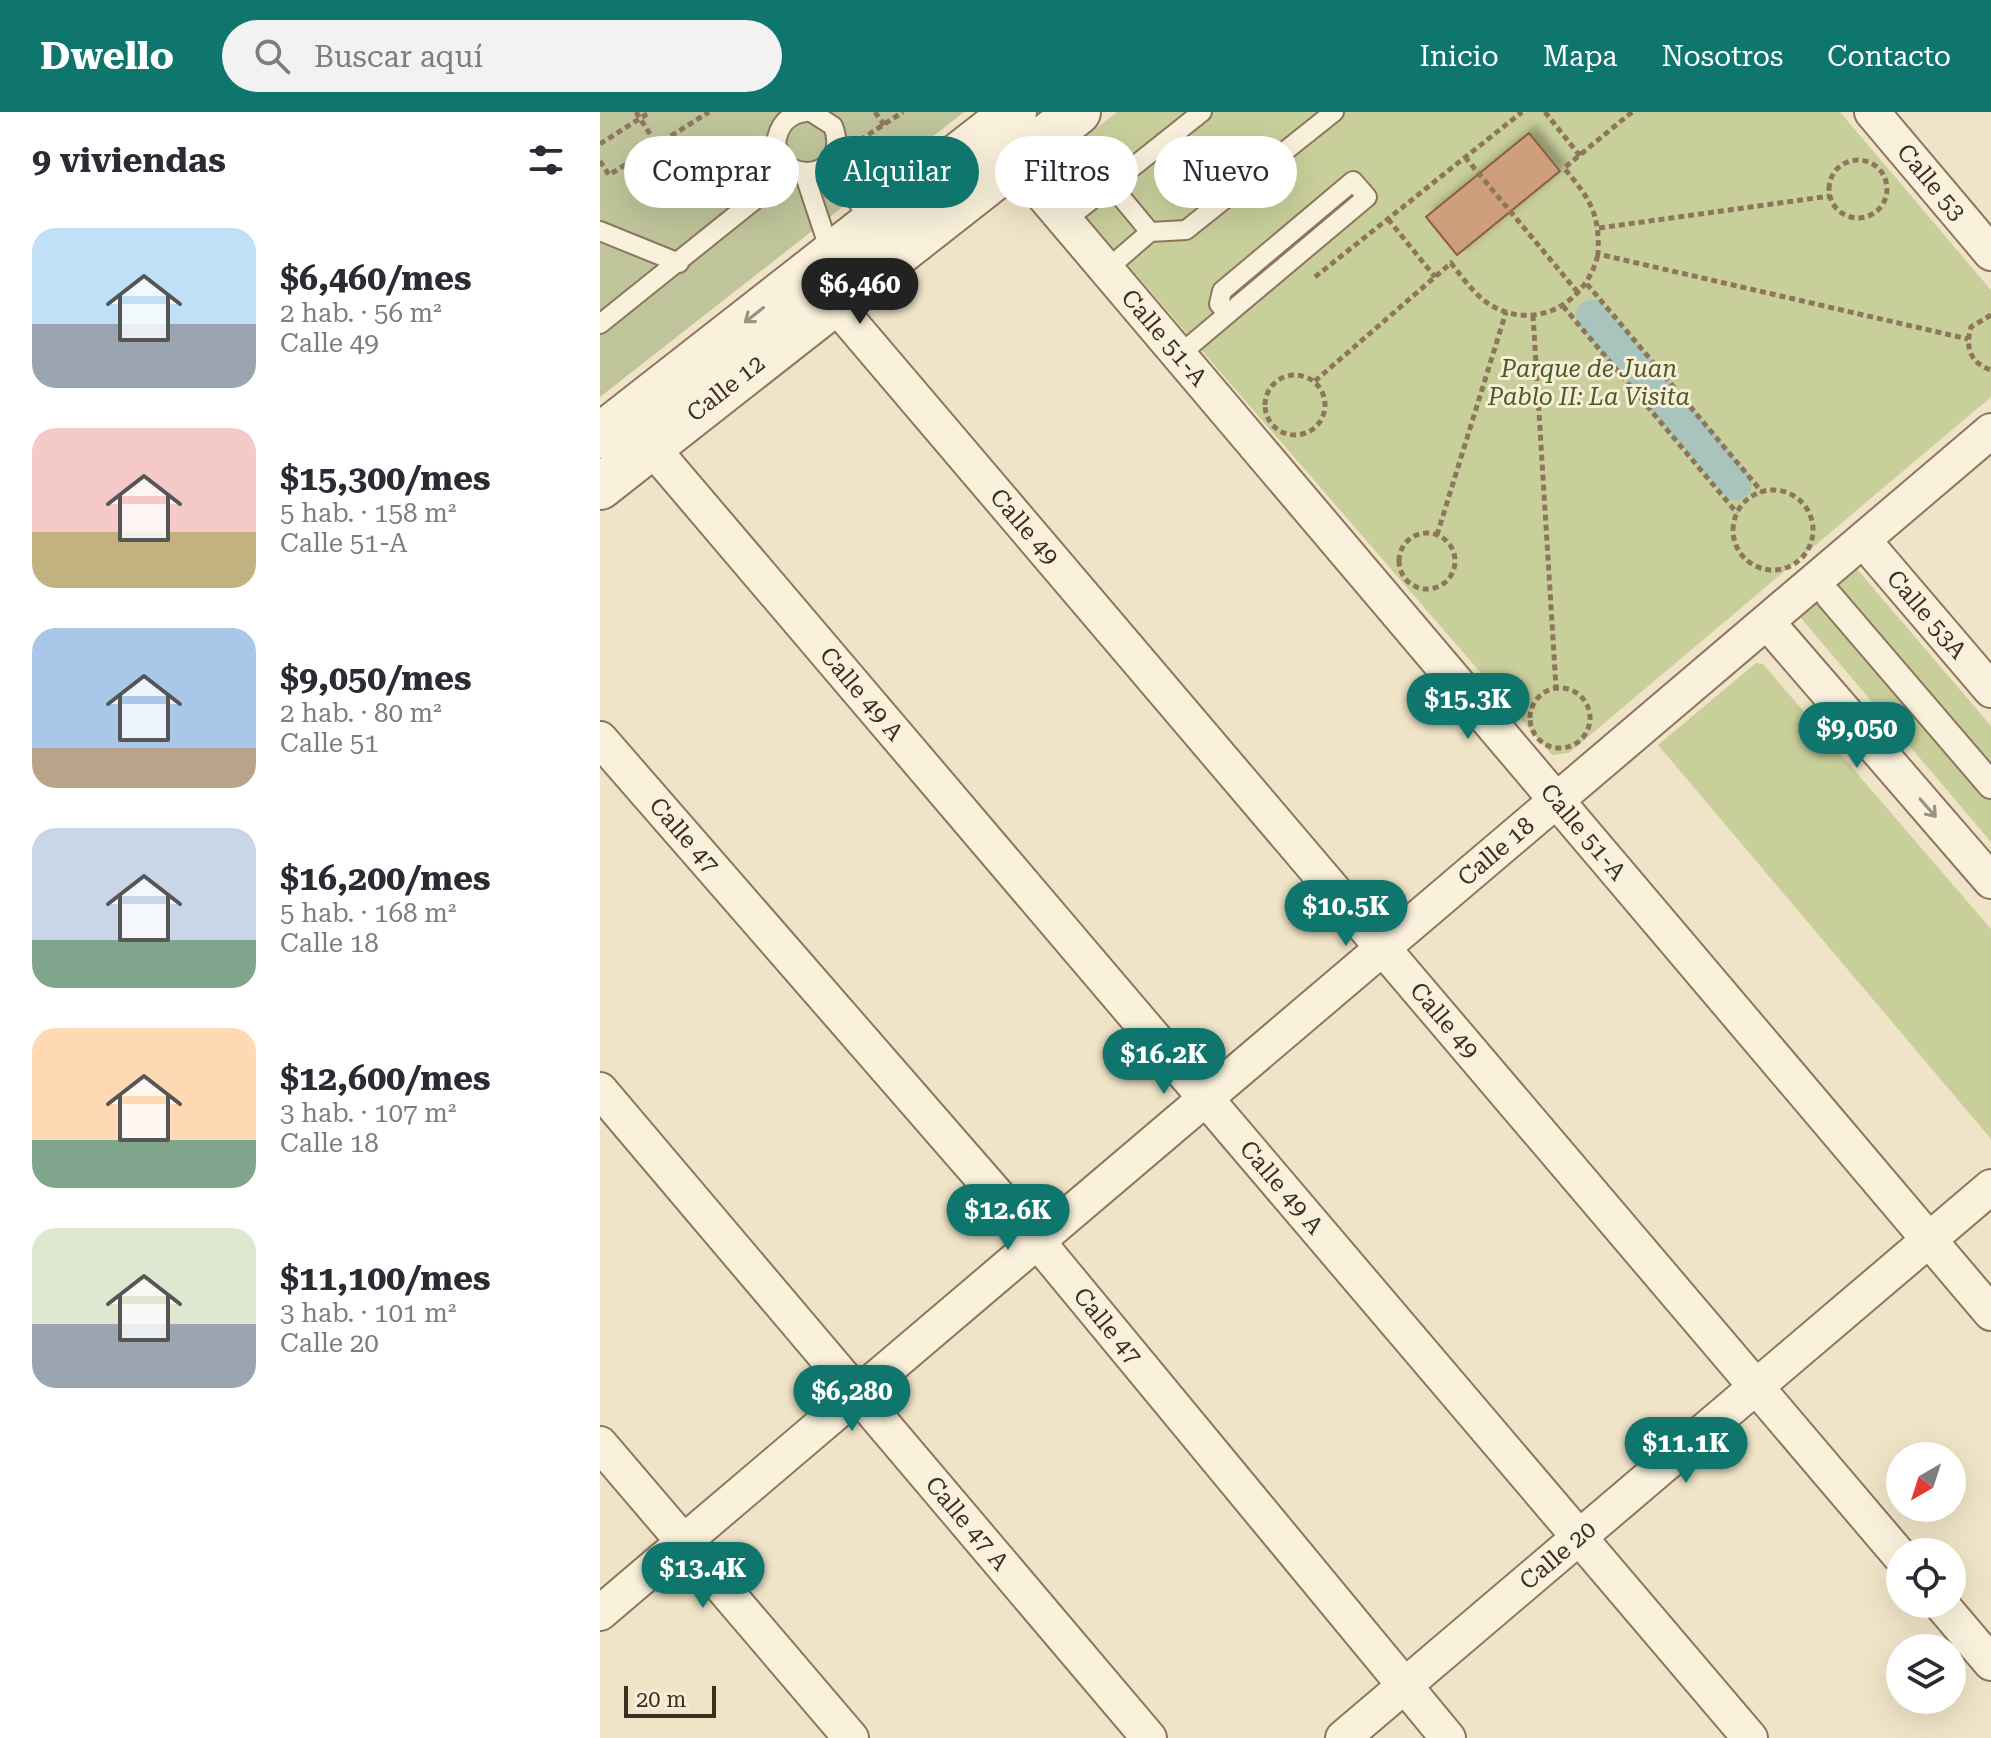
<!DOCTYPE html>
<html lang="es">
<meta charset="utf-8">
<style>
:root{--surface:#fff;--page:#f2f2f3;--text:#2b2b33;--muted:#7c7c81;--accent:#0f766e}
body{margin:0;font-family:"Roboto Serif",serif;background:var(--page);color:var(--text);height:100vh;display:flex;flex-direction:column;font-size:30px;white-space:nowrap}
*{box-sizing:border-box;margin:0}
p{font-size:26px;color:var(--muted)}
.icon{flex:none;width:44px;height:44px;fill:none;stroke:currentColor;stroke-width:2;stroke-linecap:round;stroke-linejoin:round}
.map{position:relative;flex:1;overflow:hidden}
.sheet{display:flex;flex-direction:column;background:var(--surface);width:600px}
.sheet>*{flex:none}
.banner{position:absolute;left:24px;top:24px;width:760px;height:72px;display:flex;gap:16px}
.needle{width:52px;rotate:219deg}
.fabs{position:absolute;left:1286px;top:1330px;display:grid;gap:16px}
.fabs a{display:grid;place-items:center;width:80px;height:80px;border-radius:50%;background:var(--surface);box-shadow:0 8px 32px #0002;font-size:40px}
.scale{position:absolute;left:24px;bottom:20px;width:92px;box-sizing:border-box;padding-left:8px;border:4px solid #3d2e20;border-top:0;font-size:22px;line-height:28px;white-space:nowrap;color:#3d2e20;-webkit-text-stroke:6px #f7eed8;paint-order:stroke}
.price{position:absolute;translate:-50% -68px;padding:0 18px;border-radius:28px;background:var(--accent);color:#fff;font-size:26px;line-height:52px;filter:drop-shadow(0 2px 4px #0008)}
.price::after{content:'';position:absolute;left:50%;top:48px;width:24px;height:18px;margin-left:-12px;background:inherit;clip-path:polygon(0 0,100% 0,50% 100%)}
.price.current{background:#222;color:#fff}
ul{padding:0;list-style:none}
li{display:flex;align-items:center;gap:24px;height:200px;padding:0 32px}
li span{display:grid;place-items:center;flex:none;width:224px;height:160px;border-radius:24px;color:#555}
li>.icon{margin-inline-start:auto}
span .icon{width:96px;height:96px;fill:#fffc;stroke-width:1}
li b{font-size:34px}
h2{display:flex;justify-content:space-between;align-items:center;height:96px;padding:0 32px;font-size:34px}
.pill{padding:0 28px;border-radius:36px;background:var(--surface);box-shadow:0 8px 32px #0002;font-size:28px;line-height:72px}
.pill.current{background:var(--accent);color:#fff}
header{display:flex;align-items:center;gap:48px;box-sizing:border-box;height:112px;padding:0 40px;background:var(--accent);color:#fff}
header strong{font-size:38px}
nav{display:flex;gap:44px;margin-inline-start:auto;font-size:28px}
.search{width:560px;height:72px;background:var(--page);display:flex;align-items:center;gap:20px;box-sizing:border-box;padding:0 28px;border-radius:44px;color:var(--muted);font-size:30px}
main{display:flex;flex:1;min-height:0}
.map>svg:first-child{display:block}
.green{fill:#c9cf9b}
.cemetery{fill:#bfc49a}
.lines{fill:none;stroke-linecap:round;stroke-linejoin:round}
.canal{stroke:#a9c4bc;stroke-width:32}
.building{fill:#cf9f7d;stroke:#8d5f41;stroke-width:2;filter:url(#shadow)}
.service-casing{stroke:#8d765c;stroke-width:22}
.pedestrian-casing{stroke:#8d765c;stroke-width:30}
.minor-casing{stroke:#8d765c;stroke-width:38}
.tertiary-casing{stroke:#8d765c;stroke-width:48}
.path{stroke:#8d765c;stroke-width:5;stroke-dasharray:6 4;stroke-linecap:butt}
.service{stroke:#faf1dc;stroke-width:18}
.pedestrian{stroke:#faf1dc;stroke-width:26}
.minor{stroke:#faf1dc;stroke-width:34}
.tertiary{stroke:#faf1dc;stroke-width:44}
.oneway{stroke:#9c907e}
.labels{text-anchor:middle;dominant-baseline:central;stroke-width:6;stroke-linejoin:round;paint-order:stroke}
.street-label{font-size:24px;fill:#3d2e20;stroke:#f7eed8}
.park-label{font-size:24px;font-style:italic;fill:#4d5a26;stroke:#f7eed8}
</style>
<header>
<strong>Dwello</strong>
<div class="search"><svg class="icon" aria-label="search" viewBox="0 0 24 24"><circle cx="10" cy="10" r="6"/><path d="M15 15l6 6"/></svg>Buscar aquí</div>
<nav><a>Inicio</a><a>Mapa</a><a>Nosotros</a><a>Contacto</a></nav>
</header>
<main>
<section class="sheet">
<h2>9 viviendas<svg class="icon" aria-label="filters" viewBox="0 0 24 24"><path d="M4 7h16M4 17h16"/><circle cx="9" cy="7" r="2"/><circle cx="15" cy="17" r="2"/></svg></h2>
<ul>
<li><span style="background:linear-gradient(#bfe0f5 60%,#9aa5b1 0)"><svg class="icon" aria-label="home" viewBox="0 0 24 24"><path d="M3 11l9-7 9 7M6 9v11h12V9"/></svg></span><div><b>$6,460/mes</b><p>2 hab. · 56 m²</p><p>Calle 49</p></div></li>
<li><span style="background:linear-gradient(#f6c9c9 65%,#c2b280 0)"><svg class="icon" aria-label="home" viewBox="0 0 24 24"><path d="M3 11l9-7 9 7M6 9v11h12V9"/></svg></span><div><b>$15,300/mes</b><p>5 hab. · 158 m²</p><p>Calle 51-A</p></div></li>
<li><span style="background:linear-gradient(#a9c7e8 75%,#b9a48a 0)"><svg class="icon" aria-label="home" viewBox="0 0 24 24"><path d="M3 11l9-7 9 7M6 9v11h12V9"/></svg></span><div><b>$9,050/mes</b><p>2 hab. · 80 m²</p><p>Calle 51</p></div></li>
<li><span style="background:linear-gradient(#c9d6e8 70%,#7fa58c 0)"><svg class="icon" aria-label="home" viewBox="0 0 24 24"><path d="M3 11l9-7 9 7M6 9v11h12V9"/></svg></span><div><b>$16,200/mes</b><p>5 hab. · 168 m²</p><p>Calle 18</p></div></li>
<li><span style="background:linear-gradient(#ffd9b3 70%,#7fa58c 0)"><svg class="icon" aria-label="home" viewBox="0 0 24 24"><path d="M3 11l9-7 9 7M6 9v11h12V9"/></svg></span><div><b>$12,600/mes</b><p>3 hab. · 107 m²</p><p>Calle 18</p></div></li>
<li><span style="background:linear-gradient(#dfe7d0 60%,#9aa5b1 0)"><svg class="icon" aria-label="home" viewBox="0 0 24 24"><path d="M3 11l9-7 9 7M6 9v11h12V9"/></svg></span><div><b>$11,100/mes</b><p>3 hab. · 101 m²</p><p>Calle 20</p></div></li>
</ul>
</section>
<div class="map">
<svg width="1391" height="1626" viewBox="0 0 1391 1626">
<defs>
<filter id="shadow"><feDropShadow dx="7" dy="-7" stdDeviation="4" flood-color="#0004"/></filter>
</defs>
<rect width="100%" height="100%" fill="#f0e4c8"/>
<path class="green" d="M517 0H1240L1391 178V285L969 641 952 643 448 61 452 51Z
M1257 457 1391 614V730L1200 505Z
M1156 551 1163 552 1391 817V1027L1058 633Z"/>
<path class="cemetery" d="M0 0H364L0 285Z"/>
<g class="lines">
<path class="canal" d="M992 204 1136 372"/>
</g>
<path class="building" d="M929 21 960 59 857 143 826 105Z"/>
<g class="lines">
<g class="service-casing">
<path id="service" d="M206 0C187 2 178 14 176 32L184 51C213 74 247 49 233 14L211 0
M231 50 272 111
M204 61 231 142
M511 73 550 120
M465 109 602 0
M0 119 79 151
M506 158 550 120 586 118 734 0
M0 212 192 58
M579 243 767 85 753 69 622 179 619 192 628 202"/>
</g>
<g class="pedestrian-casing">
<path id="pedestrian" d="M1229 484 1391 673"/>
</g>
<g class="minor-casing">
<g id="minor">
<path id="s1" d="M1272 0 1391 141"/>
<path id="s2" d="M400 32 1391 1201"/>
<path id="s3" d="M234 191 1300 1444"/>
<path id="s4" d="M36 317 1150 1626"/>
<path id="s5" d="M1263 428 1391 578"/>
<path d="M1167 510 1391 769"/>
<path id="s6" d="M0 627 438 1130 848 1626"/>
<path id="s7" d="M0 978 549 1626"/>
<path d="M0 1332 251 1626"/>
<path d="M1341 1492 1391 1551"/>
<path id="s8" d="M0 1501 1391 319"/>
<path id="s9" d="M743 1626 1391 1075"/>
</g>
</g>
<g class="tertiary-casing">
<g id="tertiary">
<path d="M0 324 414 0"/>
<path id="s10" d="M0 375 478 0"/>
</g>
</g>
<path class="path" d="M36 0 57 33
M275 0 285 14
M945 0 980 44
M1032 0 964 56C990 87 1000 101 998 142L1368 227
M260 28 303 0
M0 32 50 0
M865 45 980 183
M1229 77a29 29 0 1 1 58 0a29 29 0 1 1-58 0Z
M0 49 9 63 109 0
M788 107 835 165
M999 116 1230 84
M715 165 922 0
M987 172 1162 380
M963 194 1137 401
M933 203 956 576
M1391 203 1371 215C1365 235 1370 251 1391 258
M665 293a30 30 0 1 1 60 0a30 30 0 1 1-60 0Z
M715 269 851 151C862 165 874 182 889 192 935 221 987 191 998 142
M1133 418a40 40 0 1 1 80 0a40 40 0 1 1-80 0Z
M799 449a28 28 0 1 1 56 0a28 28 0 1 1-56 0Z
M837 423 906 200
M930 606a30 30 0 1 1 60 0a30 30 0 1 1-60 0Z"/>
<use href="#service" class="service"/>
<use href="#pedestrian" class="pedestrian"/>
<use href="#minor" class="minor"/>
<use href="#tertiary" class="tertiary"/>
</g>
<defs><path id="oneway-shaft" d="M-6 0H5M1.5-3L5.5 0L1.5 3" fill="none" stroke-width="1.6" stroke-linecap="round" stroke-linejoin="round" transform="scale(2)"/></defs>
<g class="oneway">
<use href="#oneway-shaft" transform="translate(154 203) rotate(142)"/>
<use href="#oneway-shaft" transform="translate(1328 696) rotate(49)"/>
</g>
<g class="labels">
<g class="street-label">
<text stroke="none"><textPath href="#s1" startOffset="92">Calle 53</textPath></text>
<text stroke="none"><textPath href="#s2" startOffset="254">Calle 51-A</textPath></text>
<text stroke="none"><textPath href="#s10" startOffset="160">Calle 12</textPath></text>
<text stroke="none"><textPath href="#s3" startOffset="294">Calle 49</textPath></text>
<text stroke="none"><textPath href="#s5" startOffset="98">Calle 53A</textPath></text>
<text stroke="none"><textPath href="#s4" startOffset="348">Calle 49 A</textPath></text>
<text stroke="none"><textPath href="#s2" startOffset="902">Calle 51-A</textPath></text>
<text stroke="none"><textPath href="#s6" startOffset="128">Calle 47</textPath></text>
<text stroke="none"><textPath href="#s8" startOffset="1176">Calle 18</textPath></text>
<text stroke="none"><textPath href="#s3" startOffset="942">Calle 49</textPath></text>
<text stroke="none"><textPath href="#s4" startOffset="996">Calle 49 A</textPath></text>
<text stroke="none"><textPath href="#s6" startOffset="776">Calle 47</textPath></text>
<text stroke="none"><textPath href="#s7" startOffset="568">Calle 47 A</textPath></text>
<text stroke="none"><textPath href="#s9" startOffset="282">Calle 20</textPath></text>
</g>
<g class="park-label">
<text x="989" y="257">Parque de Juan<tspan x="989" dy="28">Pablo II: La Visita</tspan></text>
</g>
</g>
</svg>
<div class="fabs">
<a><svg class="needle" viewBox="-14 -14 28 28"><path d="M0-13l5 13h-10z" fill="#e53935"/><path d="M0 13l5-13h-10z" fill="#7c7c81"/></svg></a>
<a><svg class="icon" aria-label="locate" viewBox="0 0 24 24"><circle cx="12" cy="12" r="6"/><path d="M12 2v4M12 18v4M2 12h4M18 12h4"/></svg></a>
<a><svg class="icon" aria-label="layers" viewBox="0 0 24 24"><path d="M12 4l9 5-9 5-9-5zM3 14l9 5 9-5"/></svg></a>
</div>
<div class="scale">20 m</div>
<b class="price current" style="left:260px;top:214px">$6,460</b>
<b class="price" style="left:868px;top:629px">$15.3K</b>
<b class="price" style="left:1257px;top:658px">$9,050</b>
<b class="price" style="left:746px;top:836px">$10.5K</b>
<b class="price" style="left:564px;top:984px">$16.2K</b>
<b class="price" style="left:408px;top:1140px">$12.6K</b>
<b class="price" style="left:252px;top:1321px">$6,280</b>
<b class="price" style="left:1086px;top:1373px">$11.1K</b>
<b class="price" style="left:103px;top:1498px">$13.4K</b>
<div class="banner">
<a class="pill">Comprar</a>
<a class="pill current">Alquilar</a>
<a class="pill">Filtros</a>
<a class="pill">Nuevo</a>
</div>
</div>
</main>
